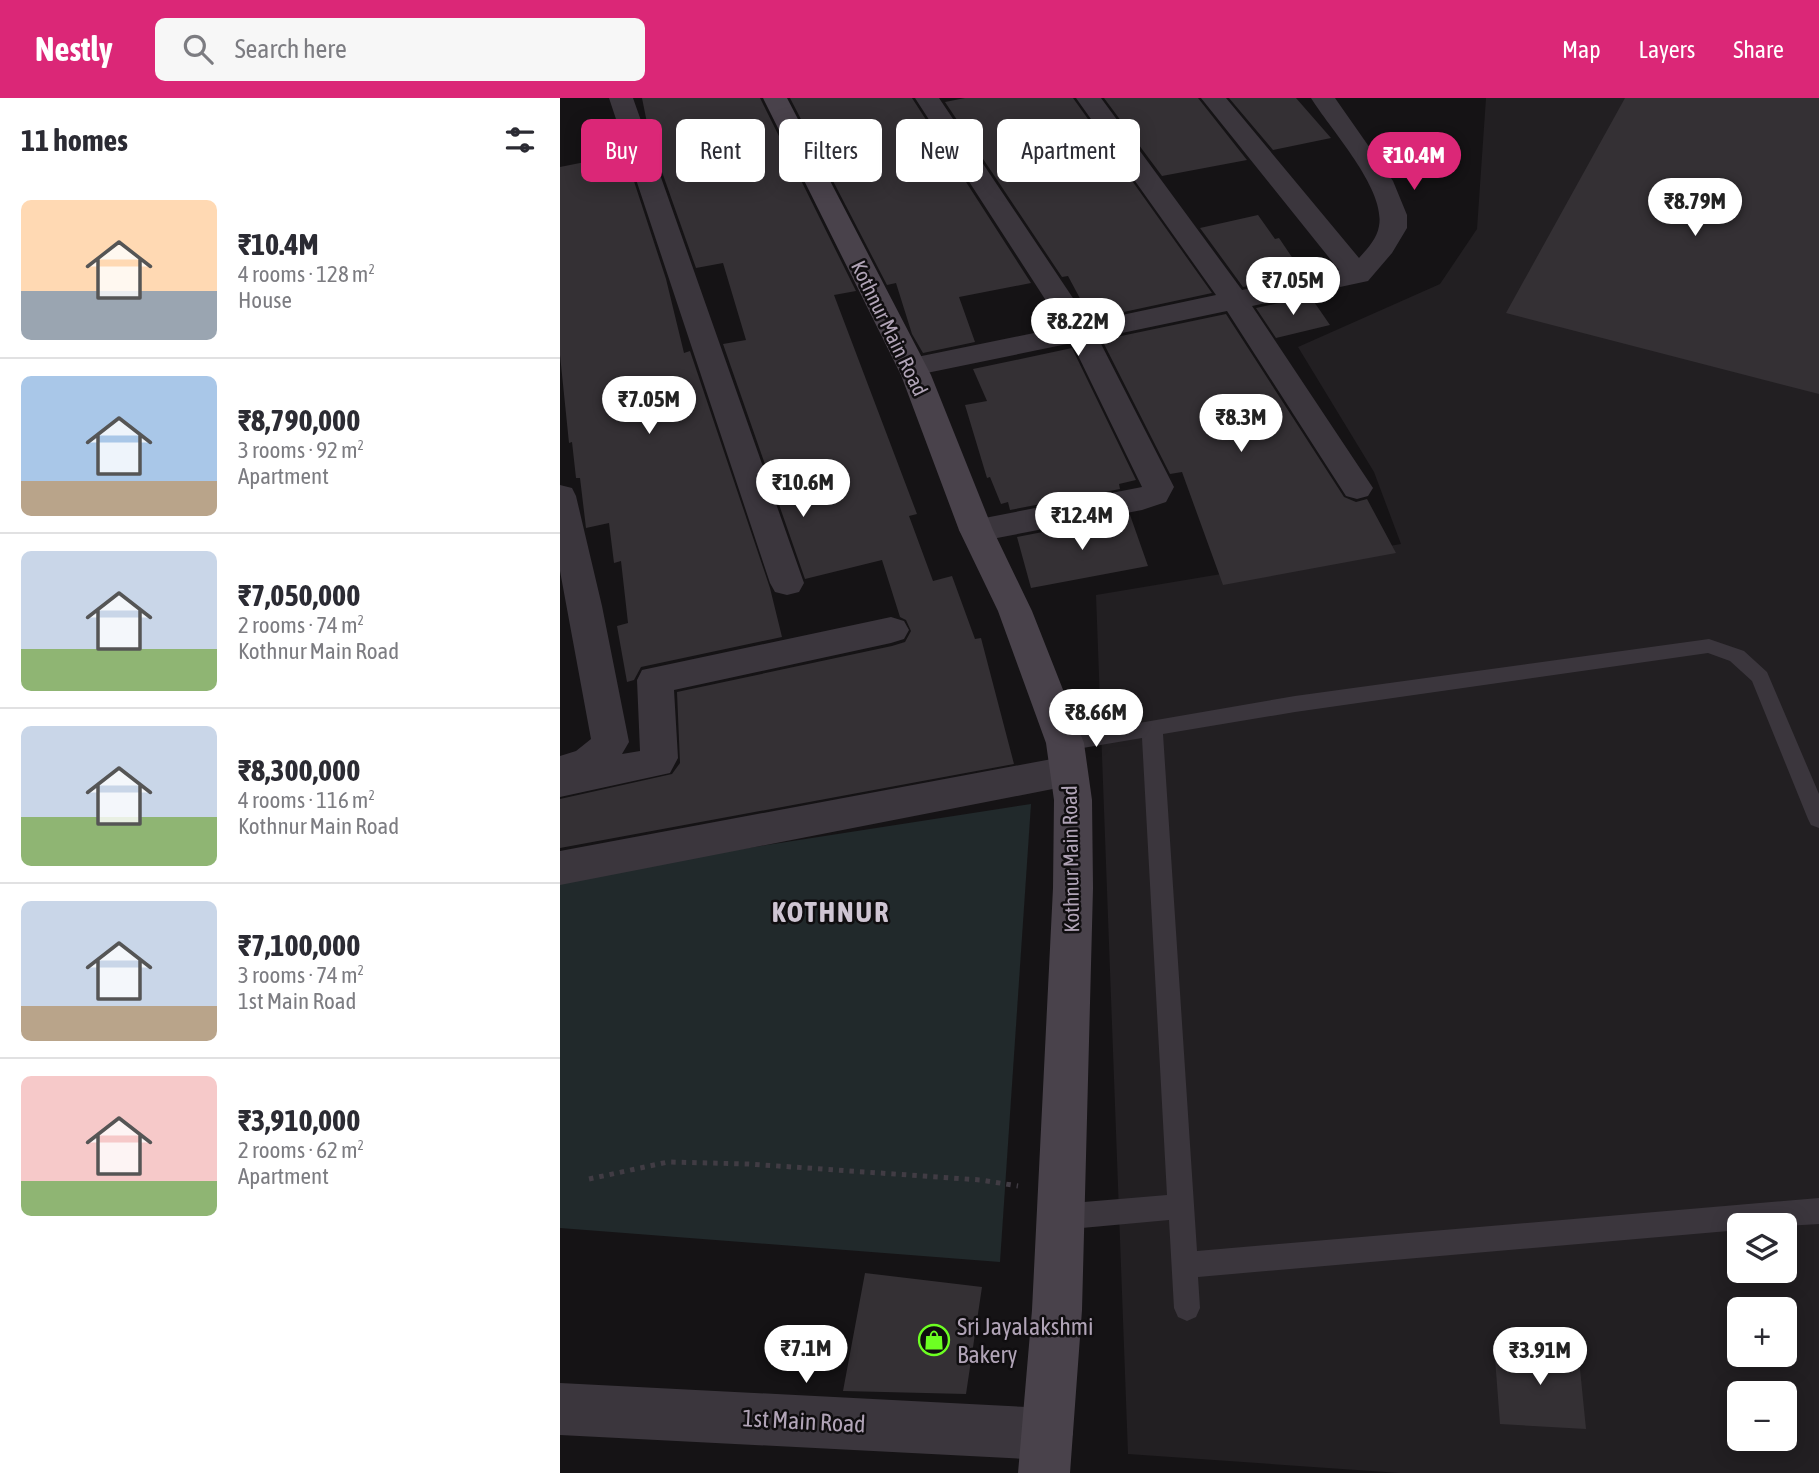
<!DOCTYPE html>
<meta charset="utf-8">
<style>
:root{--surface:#fff;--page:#f7f7f7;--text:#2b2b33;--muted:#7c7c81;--line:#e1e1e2;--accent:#db2777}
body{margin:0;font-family:"Asap Condensed",sans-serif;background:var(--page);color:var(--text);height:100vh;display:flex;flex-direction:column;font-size:26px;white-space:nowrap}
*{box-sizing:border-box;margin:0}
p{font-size:23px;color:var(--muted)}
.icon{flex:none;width:38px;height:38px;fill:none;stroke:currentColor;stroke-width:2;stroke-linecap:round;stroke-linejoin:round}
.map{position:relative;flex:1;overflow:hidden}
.side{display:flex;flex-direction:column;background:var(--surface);width:560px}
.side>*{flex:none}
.guide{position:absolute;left:21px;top:21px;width:665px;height:63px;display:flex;gap:14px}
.buttons{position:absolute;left:1167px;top:1115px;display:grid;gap:14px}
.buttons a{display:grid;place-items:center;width:70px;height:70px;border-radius:10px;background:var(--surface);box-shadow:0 4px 18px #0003;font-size:35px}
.price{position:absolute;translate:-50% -60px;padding:0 16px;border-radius:24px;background:#fff;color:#222;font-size:23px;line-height:46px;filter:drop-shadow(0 2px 4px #0008)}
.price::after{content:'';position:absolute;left:50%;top:42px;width:21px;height:16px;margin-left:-10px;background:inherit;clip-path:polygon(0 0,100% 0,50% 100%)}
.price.active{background:var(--accent);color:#fff}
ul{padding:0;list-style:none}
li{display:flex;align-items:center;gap:21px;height:175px;padding:0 21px}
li+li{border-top:2px solid var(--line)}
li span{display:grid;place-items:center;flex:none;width:196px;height:140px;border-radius:10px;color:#555}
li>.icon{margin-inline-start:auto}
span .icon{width:84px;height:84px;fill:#fffc;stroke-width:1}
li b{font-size:30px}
h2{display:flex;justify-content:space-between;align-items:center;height:84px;padding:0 21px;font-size:30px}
.chip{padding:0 24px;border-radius:10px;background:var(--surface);box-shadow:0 4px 18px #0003;font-size:24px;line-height:63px}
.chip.active{background:var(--accent);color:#fff}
header{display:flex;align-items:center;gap:42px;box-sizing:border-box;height:98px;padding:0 35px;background:var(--accent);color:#fff}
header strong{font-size:33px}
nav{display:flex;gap:38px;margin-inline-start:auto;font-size:24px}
.search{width:490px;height:63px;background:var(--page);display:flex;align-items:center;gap:18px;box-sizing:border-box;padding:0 24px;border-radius:10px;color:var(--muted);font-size:26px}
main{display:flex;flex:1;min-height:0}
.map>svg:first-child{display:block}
.built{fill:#221f22;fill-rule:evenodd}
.green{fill:#21292b}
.building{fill:#343034}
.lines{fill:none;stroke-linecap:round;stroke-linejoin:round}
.path{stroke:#413c44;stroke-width:5;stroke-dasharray:4.5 6;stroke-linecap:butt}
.lane{fill:#3b363d;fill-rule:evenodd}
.street{fill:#3b363d;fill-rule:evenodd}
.secondary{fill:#49424b;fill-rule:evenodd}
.labels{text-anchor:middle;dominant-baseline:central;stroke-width:5;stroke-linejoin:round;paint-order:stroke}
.street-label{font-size:21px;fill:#b1a4b7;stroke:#100e10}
.near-poi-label{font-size:24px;fill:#b1a4b7;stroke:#100e10;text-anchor:start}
.near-street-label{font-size:24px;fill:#b1a4b7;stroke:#100e10}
.district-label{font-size:28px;font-weight:bold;letter-spacing:2px;fill:#cfc5d3;stroke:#100e10}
</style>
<header>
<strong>Nestly</strong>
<div class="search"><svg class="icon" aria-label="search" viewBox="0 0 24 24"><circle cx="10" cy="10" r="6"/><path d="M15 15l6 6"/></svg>Search here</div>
<nav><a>Map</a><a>Layers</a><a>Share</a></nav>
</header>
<main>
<section class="side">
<h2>11 homes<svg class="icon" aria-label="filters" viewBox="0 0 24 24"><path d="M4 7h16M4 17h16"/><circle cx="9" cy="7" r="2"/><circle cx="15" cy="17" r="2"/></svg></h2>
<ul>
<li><span style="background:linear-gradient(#ffd9b3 65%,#9aa5b1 0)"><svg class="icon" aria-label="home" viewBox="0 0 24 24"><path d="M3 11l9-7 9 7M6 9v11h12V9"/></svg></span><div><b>₹10.4M</b><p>4 rooms · 128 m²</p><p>House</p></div></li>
<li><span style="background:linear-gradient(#a9c7e8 75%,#b9a48a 0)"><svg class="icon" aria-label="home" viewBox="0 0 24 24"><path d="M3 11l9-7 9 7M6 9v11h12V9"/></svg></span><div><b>₹8,790,000</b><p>3 rooms · 92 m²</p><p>Apartment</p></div></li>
<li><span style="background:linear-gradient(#c9d6e8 70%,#8fb573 0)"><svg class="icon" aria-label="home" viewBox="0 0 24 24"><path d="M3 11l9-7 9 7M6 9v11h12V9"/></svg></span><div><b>₹7,050,000</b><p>2 rooms · 74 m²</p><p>Kothnur Main Road</p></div></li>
<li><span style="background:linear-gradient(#c9d6e8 65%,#8fb573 0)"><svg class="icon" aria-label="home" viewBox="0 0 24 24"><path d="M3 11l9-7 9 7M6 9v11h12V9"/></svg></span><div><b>₹8,300,000</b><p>4 rooms · 116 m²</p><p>Kothnur Main Road</p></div></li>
<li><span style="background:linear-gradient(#c9d6e8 75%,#b9a48a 0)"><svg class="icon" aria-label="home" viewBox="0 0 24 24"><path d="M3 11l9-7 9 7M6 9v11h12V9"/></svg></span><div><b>₹7,100,000</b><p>3 rooms · 74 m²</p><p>1st Main Road</p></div></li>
<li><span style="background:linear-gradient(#f6c9c9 75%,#8fb573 0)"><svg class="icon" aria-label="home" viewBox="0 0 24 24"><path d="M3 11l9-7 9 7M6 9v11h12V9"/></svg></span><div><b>₹3,910,000</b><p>2 rooms · 62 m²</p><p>Apartment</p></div></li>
</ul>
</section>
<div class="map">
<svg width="1259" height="1375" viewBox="0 0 1259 1375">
<rect width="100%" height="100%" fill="#151315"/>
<path class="built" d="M926 0H1259V1375H840L568 1356 536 497 841 446 814 374 738 249 880 186 917 131ZM1180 1127H1225V1172H1180ZM1180 1211H1225V1256H1180ZM1180 1295H1225V1340H1180Z"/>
<path class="green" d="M471 706 440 1164 0 1130V779Z"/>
<path class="building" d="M82 0H200L296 193 274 197 357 416 349 418 373 483 392 478 415 541 421 540 454 666 0 750V701L112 676 120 665 117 594 332 548 345 544 351 533 346 522 340 519 322 462 245 481 163 246 186 242 163 165 136 170 90 40Z
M230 0H352L471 185 399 199 415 244 363 255 352 236 336 185 327 187Z
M405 0H513L652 195 531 221 508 178 502 179 385 4Z
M544 0H638L687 62 602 78Z
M669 0H736L771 40 713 52Z
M1065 0H1259V296L946 215Z
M65 56 106 181 124 255 130 253 210 490 222 539 81 569 74 582 67 584 57 528 68 525 61 463 54 465 49 425 26 430 20 380H16L12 344 9 345 0 257V69Z
M698 117 715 141 719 140 744 177 683 189 640 130Z
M750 198 770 227 716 240 696 210Z
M666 216 784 399 796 404 807 401 836 455 663 487 622 374 610 376 542 242Z
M512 250 576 382 559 386 560 391 450 412 448 404 441 406 430 379 427 380 405 307 427 303 413 271Z
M570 417 588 468 471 490 457 439Z
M305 1175 422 1189 406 1296 283 1293Z
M934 1247 1018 1251 1026 1331 940 1326Z"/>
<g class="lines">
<path class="path" d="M29 1081 108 1064 189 1066 421 1082 458 1088"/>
<path class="lane" d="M1149 541 1184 553 1207 574 1259 696V730L1251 727 1248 721 1192 583 1170 563 1148 555 735 614 603 636 637 1153 1259 1100V1126L1225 1128 1180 1127V1132L638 1179 640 1210 636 1219 627 1223 618 1219 614 1210 609 1122 500 1132 491 1128 487 1119 491 1110 500 1106 607 1097 582 640 505 653 498 651 495 645 498 639 735 598Z"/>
<path class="street" d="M49 0H73L244 485 239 494 227 497 215 494 210 485Z
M355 0H379L529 224 656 197 516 0H541L682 192 779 172 641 0H666L799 160C807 151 817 141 819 128 826 91 770 31 751 0H775L833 83 847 117V130L832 155 808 183 692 208 813 390 808 398 797 401 786 398 667 213 538 240 614 389 606 404 582 412 416 444 404 440 399 432 404 424 582 389 512 245 352 278 341 276 337 269 341 262 352 260 503 229Z
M0 387 12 390 16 398 42 508 69 644 62 656 80 653 77 582 82 572 331 519 344 523 349 532 344 541 331 545 114 592 118 660 110 675 0 699V658L16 653 31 641 0 473Z
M508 658 522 662 527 673 522 684 508 688 0 787V753Z
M0 1285 487 1310 505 1318 513 1336 505 1354 487 1362 0 1337Z"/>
<path class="secondary" d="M203 0H227L371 277 433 432 472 513 524 645 532 702 533 790 522 1212 510 1375H458L472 1212 493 790 494 702 486 645 438 513 399 432 341 277Z"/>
</g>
<defs>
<g id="shop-ring" transform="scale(1.575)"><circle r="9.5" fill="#100e10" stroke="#6dff22" stroke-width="1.5"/><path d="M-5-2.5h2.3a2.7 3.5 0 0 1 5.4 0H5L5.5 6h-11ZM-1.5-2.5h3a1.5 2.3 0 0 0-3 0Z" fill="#6dff22"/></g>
</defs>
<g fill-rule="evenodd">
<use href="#shop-ring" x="374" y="1242"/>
</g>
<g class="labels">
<g class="street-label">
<text transform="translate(330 230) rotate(64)">Kothnur Main Road</text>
<text transform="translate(510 761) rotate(-91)">Kothnur Main Road</text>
</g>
<g class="near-poi-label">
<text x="397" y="1228">Sri Jayalakshmi<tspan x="397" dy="28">Bakery</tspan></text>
</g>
<g class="near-street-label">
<text transform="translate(244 1323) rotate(3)">1st Main Road</text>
</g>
<g class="district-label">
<text x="271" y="814">KOTHNUR</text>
</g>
</g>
</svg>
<div class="buttons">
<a><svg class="icon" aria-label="layers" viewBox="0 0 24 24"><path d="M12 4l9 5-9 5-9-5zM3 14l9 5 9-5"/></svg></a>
<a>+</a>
<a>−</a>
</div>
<b class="price active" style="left:854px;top:94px">₹10.4M</b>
<b class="price" style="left:1135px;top:140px">₹8.79M</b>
<b class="price" style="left:733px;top:219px">₹7.05M</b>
<b class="price" style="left:518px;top:260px">₹8.22M</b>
<b class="price" style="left:89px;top:338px">₹7.05M</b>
<b class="price" style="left:681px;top:356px">₹8.3M</b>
<b class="price" style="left:243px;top:421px">₹10.6M</b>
<b class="price" style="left:522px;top:454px">₹12.4M</b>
<b class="price" style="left:536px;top:651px">₹8.66M</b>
<b class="price" style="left:246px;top:1287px">₹7.1M</b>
<b class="price" style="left:980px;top:1289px">₹3.91M</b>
<div class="guide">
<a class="chip active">Buy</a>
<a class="chip">Rent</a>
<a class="chip">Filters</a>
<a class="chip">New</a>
<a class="chip">Apartment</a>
</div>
</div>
</main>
